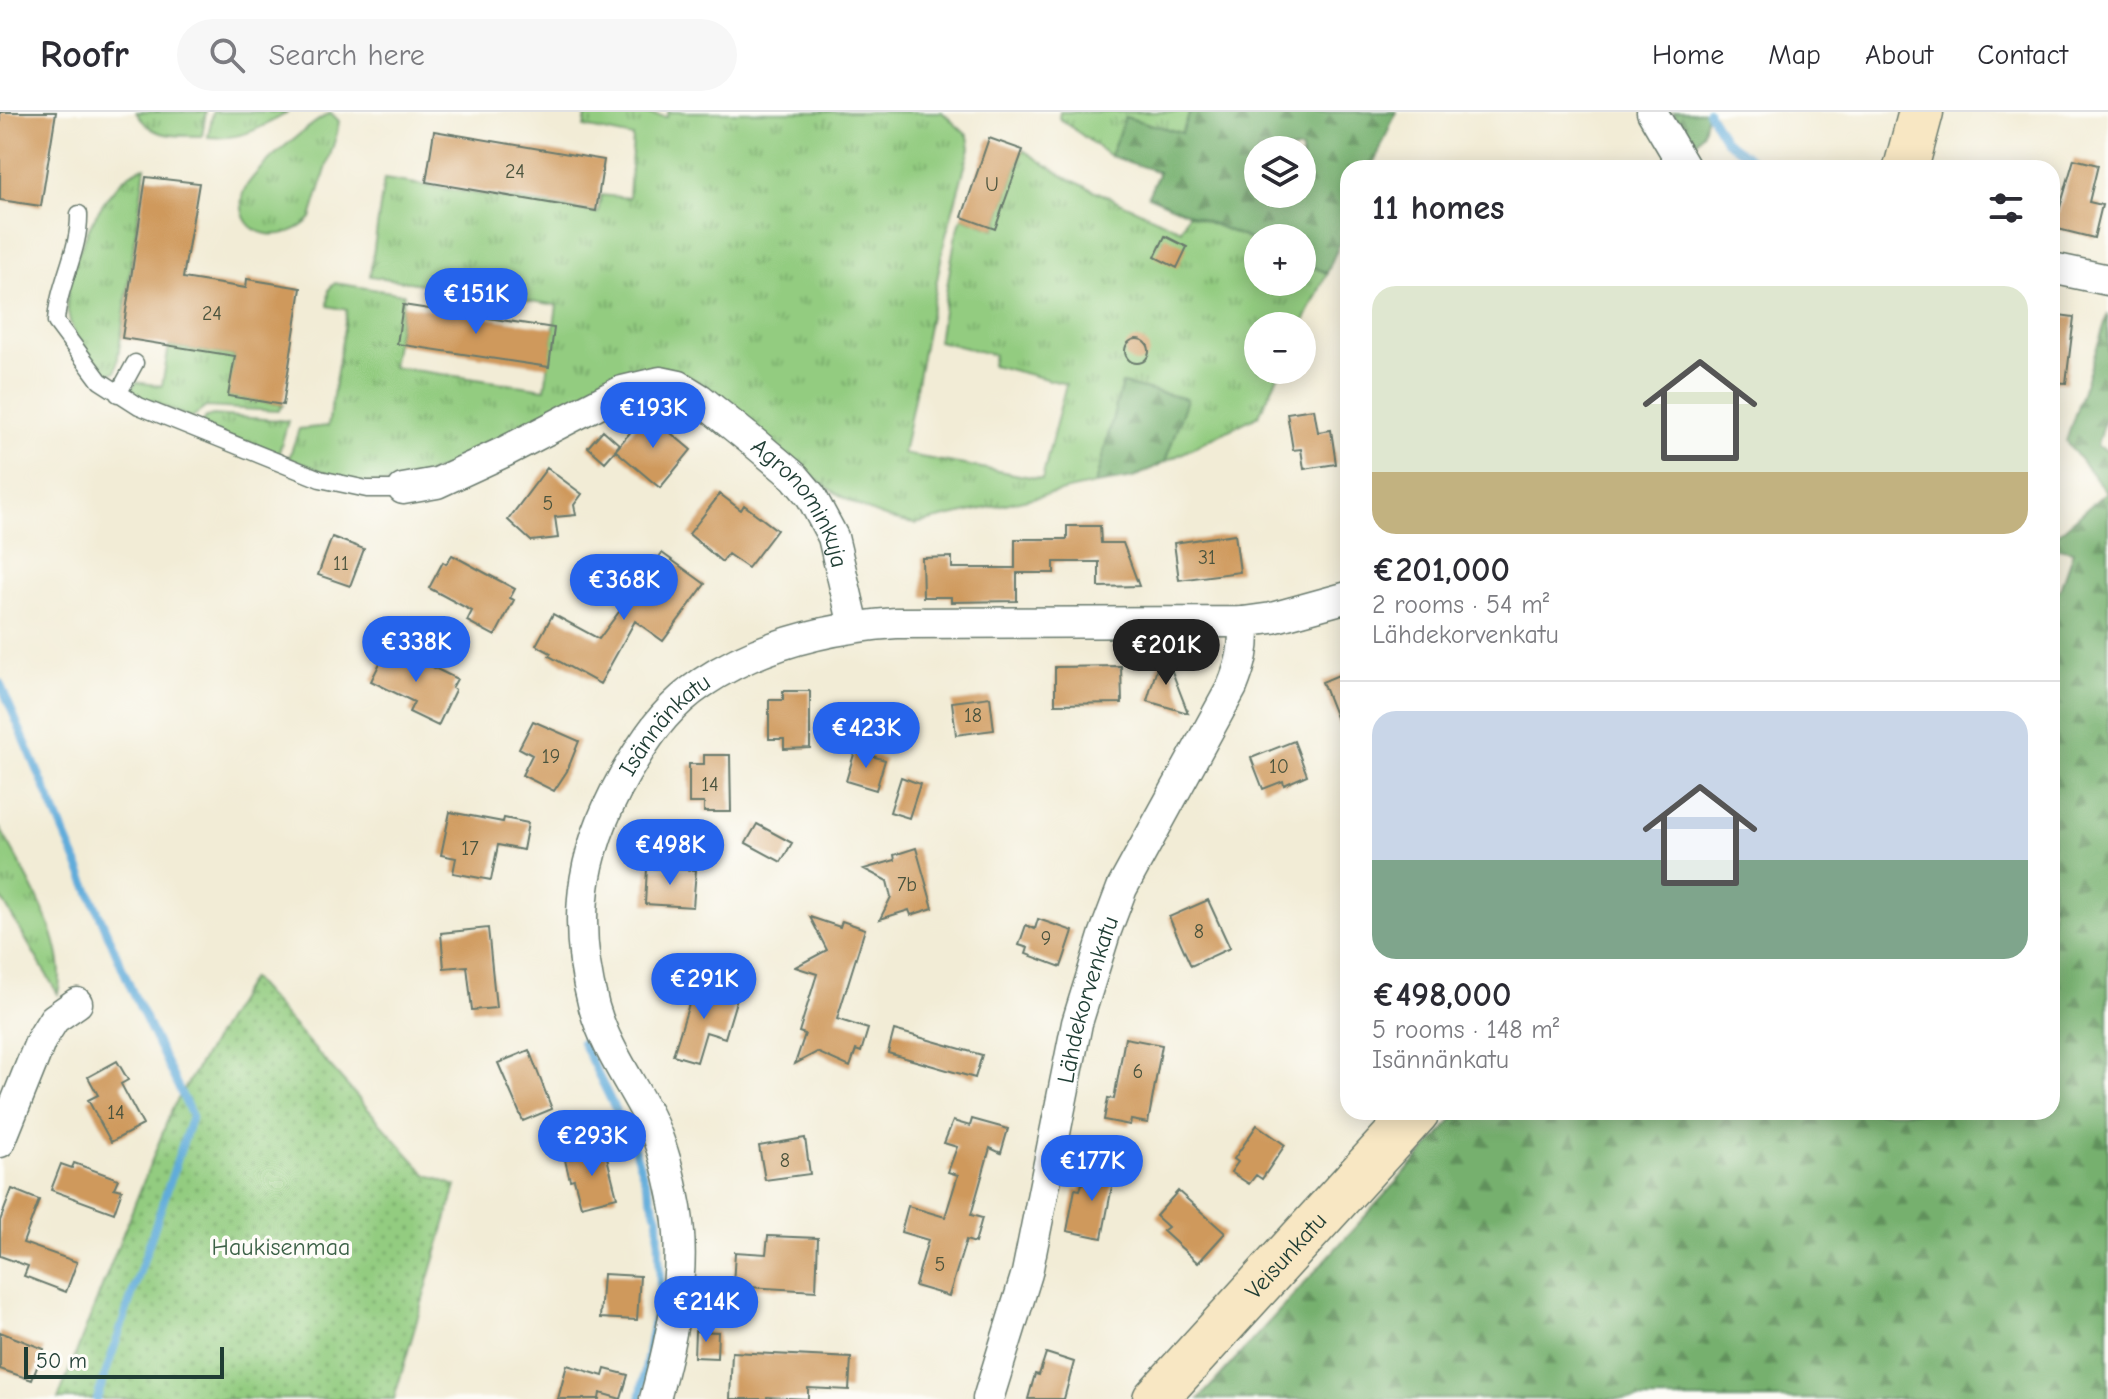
<!DOCTYPE html>
<meta charset="utf-8">
<style>
:root{--surface:#fff;--page:#f7f7f7;--text:#2b2b33;--muted:#7c7c81;--line:#e1e1e2;--accent:#2563eb}
body{margin:0;font-family:"Comic Neue",sans-serif;background:var(--page);color:var(--text);height:100vh;display:flex;flex-direction:column;font-size:30px;white-space:nowrap}
*{box-sizing:border-box;margin:0}
p{font-size:26px;color:var(--muted)}
.icon{flex:none;width:44px;height:44px;fill:none;stroke:currentColor;stroke-width:2;stroke-linecap:round;stroke-linejoin:round}
.map{position:relative;flex:1;overflow:hidden}
.sheet{position:absolute;left:1340px;top:48px;width:720px;height:960px;display:flex;flex-direction:column;background:var(--surface);border-radius:24px;box-shadow:0 4px 20px #0003}
.sheet>*{flex:none}
.buttons{position:absolute;left:1244px;top:24px;display:grid;gap:16px}
.buttons a{display:grid;place-items:center;width:72px;height:72px;border-radius:50%;background:var(--surface);box-shadow:0 4px 20px #0003;font-size:40px}
.scale{position:absolute;left:24px;bottom:20px;width:200px;box-sizing:border-box;padding-left:8px;border:4px solid #1f3d34;border-top:0;font-size:22px;line-height:28px;white-space:nowrap;color:#1f3d34;-webkit-text-stroke:6px #fdfcf7;paint-order:stroke}
.price{position:absolute;translate:-50% -68px;padding:0 18px;border-radius:28px;background:var(--accent);color:#fff;font-size:26px;line-height:52px;filter:drop-shadow(0 2px 4px #0008)}
.price::after{content:'';position:absolute;left:50%;top:48px;width:24px;height:18px;margin-left:-12px;background:inherit;clip-path:polygon(0 0,100% 0,50% 100%)}
.price.current{background:#222;color:#fff}
ul{padding:0;list-style:none}
li{display:grid;align-content:center;gap:16px;height:424px;padding:0 32px}
li+li{border-top:2px solid var(--line)}
li span{display:grid;place-items:center;height:248px;border-radius:24px;color:#555}
li>.icon{margin-inline-start:auto}
span .icon{width:144px;height:144px;fill:#fffc;stroke-width:1}
li b{font-size:34px}
h2{display:flex;justify-content:space-between;align-items:center;height:96px;padding:0 32px;font-size:34px}
header{display:flex;align-items:center;gap:48px;box-sizing:border-box;height:112px;padding:0 40px;background:var(--surface);border-bottom:2px solid var(--line)}
header strong{font-size:38px}
nav{display:flex;gap:44px;margin-inline-start:auto;font-size:28px}
.search{width:560px;height:72px;background:var(--page);display:flex;align-items:center;gap:20px;box-sizing:border-box;padding:0 28px;border-radius:44px;color:var(--muted);font-size:30px}
.map>svg:first-child{display:block}
.grass{fill:url(#grass-tufts);stroke:#59845a;stroke-width:2}
.forest{fill:url(#forest-firs);stroke:#4a7651;stroke-width:2;fill-rule:evenodd}
.park{fill:url(#park-dots);stroke:#59845a;stroke-width:2}
.lines{fill:none;stroke-linecap:round;stroke-linejoin:round}
.stream{stroke:#61acda;stroke-width:8}
.building{fill:#cf995c}
.lane-casing{stroke:#697a6d;stroke-width:19}
.street-casing{stroke:#697a6d;stroke-width:33}
.secondary-casing{stroke:#697a6d;stroke-width:47}
.lane{stroke:#fff;stroke-width:16}
.street{stroke:#fff;stroke-width:30}
.secondary{stroke:#f8e7c3;stroke-width:44}
.labels{text-anchor:middle;dominant-baseline:central;stroke-width:7;stroke-linejoin:round;paint-order:stroke}
.number-label{font-size:20px;fill:#4b543e}
.street-label{font-size:24px;fill:#1f3d34;stroke:#fdfcf7}
.park-label{font-size:24px;fill:#3c6147;stroke:#fdfcf7}
</style>
<header>
<strong>Roofr</strong>
<div class="search"><svg class="icon" aria-label="search" viewBox="0 0 24 24"><circle cx="10" cy="10" r="6"/><path d="M15 15l6 6"/></svg>Search here</div>
<nav><a>Home</a><a>Map</a><a>About</a><a>Contact</a></nav>
</header>
<div class="map">
<svg width="2108" height="1287" viewBox="0 0 2108 1287">
<defs>
<pattern id="grass-tufts" width="24" height="20" patternUnits="userSpaceOnUse" patternTransform="scale(2)"><rect width="24" height="20" fill="#93cc80"/><path d="M3 7l-1-3M5 7V3M7 7l1-3M15 17l-1-3M17 17v-4M19 17l1-3" fill="none" stroke="#77a76a"/></pattern>
<pattern id="forest-firs" width="22" height="20" patternUnits="userSpaceOnUse" patternTransform="scale(2)"><rect width="22" height="20" fill="#76b06e"/><path d="M5 1l3.5 6h-7zM16 11l3.5 6h-7z" fill="#60905b"/></pattern>
<pattern id="park-dots" width="8" height="8" patternUnits="userSpaceOnUse" patternTransform="scale(2)"><rect width="8" height="8" fill="#93cc80"/><path d="M2 2h.1M6 6h.1" fill="none" stroke="#77a76a" stroke-width="1.8" stroke-linecap="round"/></pattern>
</defs>
<rect width="100%" height="100%" fill="#fdfcf7"/>
<filter id="ink" filterUnits="userSpaceOnUse"><feTurbulence type="fractalNoise" baseFrequency=".0125" numOctaves="2"/><feDisplacementMap in="SourceGraphic" scale="16" xChannelSelector="R" yChannelSelector="G"/><feConvolveMatrix kernelMatrix="1 2 1 2 8 2 1 2 1" color-interpolation-filters="sRGB"/></filter>
<filter id="wash" filterUnits="userSpaceOnUse"><feTurbulence type="fractalNoise" baseFrequency=".006" numOctaves="4" result="noise"/><feDisplacementMap in="SourceGraphic" scale="32" xChannelSelector="R" yChannelSelector="G"/><feGaussianBlur stdDeviation="1.8" result="paint"/><feColorMatrix in="noise" values="0 0 0 0 0 0 0 0 0 0 0 0 0 0 0 0 0 1.4 0 .05"/><feComposite in="paint" operator="in"/></filter>
<g filter="url(#wash)">
<rect width="100%" height="100%" fill="#f2ecd6"/>
<path class="grass" d="M136 0H206L202 24C173 23 153 28 136 0Z
M213 0H289C259 16 244 28 208 25Z
M572 0H634L667 5 668 0H942L968 24 970 36 945 127 903 342 1042 367 1066 272 992 253 994 243 938 229 955 127 962 105 995 117 1023 38 1067 66 1181 118 1188 102 1258 131V170H1302V150L1327 161 1302 214H1258V258H1281L1259 303 1165 350 1187 287 1122 272 1095 372 915 412C843 403 787 342 733 298 713 282 688 257 660 256 636 256 609 274 588 285 536 311 425 377 369 372 341 369 315 355 289 346L299 317 328 314 347 198 328 194 329 177 335 171 404 182 392 255 545 277 557 193 370 164 384 67 598 101 601 83 629 86 633 25 584 15 586 4Z
M1060 0H1190L1182 21 1125 5 1110 44 1059 6Z
M331 1 339 9 337 21 311 106C287 132 237 129 242 85 244 64 311 10 331 1Z
M145 55 116 259 108 262C89 249 72 225 68 201 61 163 105 63 145 55Z
M169 234 235 244 229 284 283 293 278 299 206 295 191 306 133 282 132 275 136 270 162 274Z
M213 303 288 309 278 344 204 317 202 311 206 305Z
M0 716C24 760 70 831 58 882L0 784Z"/>
<path class="forest" d="M1190 0H1396L1372 56H1348V111L1327 161 1302 150V126H1258V131L1148 84 1159 60 1110 44 1125 5 1182 21ZM1302 38V82H1258V38Z
M1673 0H1707L1703 20 1693 35Z
M2108 202V294L2097 334 2108 339V1287H1199L1460 1000H2052V482L2060 477 2073 439 2052 435V427L2106 380 2066 329Z
M1122 272 1187 287 1165 350 1133 366 1095 372Z"/>
<path class="park" d="M251 866 426 1062 456 1074 394 1287H58L172 997Z"/>
<g class="lines">
<path class="stream" d="M1708 0 1725 28 1764 56
M0 571 133 881 192 1004 97 1287
M582 930 632 1031 658 1106 660 1174 640 1287"/>
</g>
<g id="blocks">
<path class="building" d="M0 0H56L41 94 0 88Z
M434 19 604 48 596 99 426 70Z
M989 26 1023 38 995 117 962 105Z
M2074 47 2098 53 2089 90 2102 93 2094 126 2054 116Z
M146 65 199 71 183 166 246 176 247 167 301 176 283 293 228 284 235 244 122 226Z
M1165 124 1187 135 1177 156 1155 145Z
M403 193 554 216 549 255 397 232Z
M2052 202 2074 205 2066 271 2052 270Z
M1125 239a12 12 0 1 1 24 0a12 12 0 1 1-24 0Z
M1314 297 1318 320 1331 318 1336 352 1304 357 1301 337 1293 338 1287 301Z
M647 301 691 338 660 376 615 338Z
M603 318 620 333 605 350 588 335Z
M547 356 582 382 574 393 576 403 555 405 558 426 531 429 508 408Z
M720 382 741 398 744 393 777 418 748 456 728 442 722 450 689 422Z
M1067 414H1100L1101 431H1123L1139 474 1099 475V450H1054V461H1017V489L951 490V485H923L922 446 952 445V456H1015V427H1067Z
M1235 422 1240 460 1179 468 1174 431Z
M332 425 364 437 350 474 318 463Z
M662 441 705 472 663 529 635 509 600 572 549 544 551 541 536 533 553 502 599 527 641 470 653 477 649 484 664 486 649 459Z
M452 443 515 477 510 486 514 488 495 524 467 509 472 499 429 476 443 450 446 452Z
M392 535 457 567 452 576 455 578 438 614 409 600 414 590 371 569 384 543 388 545Z
M1163 536 1188 601 1147 589Z
M1121 554 1122 591 1055 592V555Z
M1348 559V633H1347L1322 570Z
M783 579H810V636L784 637V627H769V588H783Z
M990 585 994 618 956 623 952 590Z
M533 609 579 629 567 659 554 679 522 663 532 643 519 636Z
M1294 629 1307 663 1284 673 1283 669 1263 677 1251 646Z
M855 639 885 648 876 678 846 669Z
M704 643H730L731 700H704V691H689V652H704Z
M901 665 920 672 909 706 890 700Z
M450 700 503 710 504 706 528 711 523 738 498 733 491 768 453 761 456 746 441 743Z
M757 712 792 731 781 750 746 731Z
M916 736 933 796 911 803 909 798 880 807 891 785 887 769 864 757 895 748 894 743Z
M647 756 696 758 693 795 645 792Z
M1208 788 1230 836 1191 854 1169 805Z
M810 805 840 815 842 809 865 817 837 907 868 917 861 940 856 938 850 955 817 940 795 952 805 922 799 920 817 862 795 855 827 838Z
M1038 807 1073 819 1061 855 1026 842 1028 836 1019 833 1026 813 1035 817Z
M488 816 496 896 472 898 467 854 444 856 441 821Z
M695 873 737 886 725 926 706 920 697 950 673 943Z
M894 918 982 943 975 966 888 941Z
M1125 926 1162 933 1148 1011 1131 1008 1130 1013 1104 1008 1108 986 1114 987Z
M529 938 552 997 523 1009 498 951Z
M117 949 128 968 121 972 143 1013 111 1030 88 988 98 983 88 965Z
M972 1007 1008 1017 1001 1041 990 1036 971 1103 982 1106 975 1131 966 1128 949 1184 915 1174 928 1128 901 1120 908 1094 945 1105 958 1063 948 1060 957 1035 944 1031 953 1009 970 1014Z
M1257 1013 1285 1033 1262 1067 1256 1063 1249 1072 1231 1060 1238 1050 1234 1047Z
M805 1026 810 1062 765 1068 759 1034Z
M605 1038 617 1085 581 1094 574 1067 570 1068 565 1048Z
M74 1051 118 1067 114 1076 122 1078 114 1101 51 1078 61 1052 72 1056Z
M1088 1054 1115 1059 1102 1126 1067 1119 1075 1077 1080 1078Z
M12 1077 39 1088 23 1131 77 1150 66 1180 24 1164 28 1154 0 1144V1109Z
M1178 1079 1225 1121 1198 1151 1163 1119 1168 1115 1156 1104Z
M768 1124 818 1126 816 1179 733 1174 735 1140 766 1142Z
M603 1162 640 1164 637 1208 600 1206Z
M695 1219 718 1220 717 1246 694 1245Z
M0 1220 44 1237 32 1268 0 1257Z
M732 1240 851 1246 849 1278 808 1276V1287L767 1285V1287H730Z
M1046 1241 1074 1250 1064 1287H1028L1035 1262 1039 1263Z
M567 1253 603 1264 605 1257 628 1263 621 1287 600 1281 599 1287H558Z"/>
</g>
</g>
<g filter="url(#ink)">
<use href="#blocks" fill-opacity="0" stroke="#697a6d" stroke-width="2"/>
<g class="lines">
<g class="lane-casing">
<path id="lane" d="M79 102C80 139 58 172 56 210L100 269 139 294 320 367 367 377H403
M118 282 135 251"/>
</g>
<g class="street-casing">
<g id="street">
<path d="M1652 0 1685 56"/>
<path d="M2052 156 2108 168"/>
<path id="s1" d="M403 377 437 371 504 340 622 279 660 270 679 274 700 287 757 333 795 365 811 384 833 425 854 514"/>
<path d="M0 1030 41 928 54 907 77 891"/>
<path id="s2" d="M655 1287C672 1225 687 1160 676 1096 670 1064 663 1033 648 1004 630 969 605 934 594 895 569 801 583 729 634 647 652 617 672 591 702 571 760 532 827 516 896 511L1243 510 1272 506 1348 485"/>
<path id="s3" d="M988 1287 1027 1161 1077 911 1105 821 1122 776 1232 575C1241 553 1246 534 1243 510"/>
</g>
</g>
<g class="secondary-casing">
<g id="secondary">
<path d="M1906 56 1921 0"/>
<path id="s4" d="M1155 1287 1417 1000"/>
</g>
</g>
<use href="#lane" class="lane"/>
<use href="#street" class="street"/>
<use href="#secondary" class="secondary"/>
</g>
</g>
<g class="labels">
<g class="number-label">
<text x="515" y="59">24</text>
<text x="992" y="72">U</text>
<text x="212" y="201">24</text>
<text x="548" y="391">5</text>
<text x="1207" y="445">31</text>
<text x="341" y="451">11</text>
<text x="973" y="603">18</text>
<text x="551" y="644">19</text>
<text x="1279" y="654">10</text>
<text x="710" y="672">14</text>
<text x="470" y="736">17</text>
<text x="907" y="772">7b</text>
<text x="1199" y="819">8</text>
<text x="1046" y="826">9</text>
<text x="1138" y="959">6</text>
<text x="116" y="1000">14</text>
<text x="785" y="1048">8</text>
<text x="940" y="1152">5</text>
</g>
<g class="street-label">
<text stroke="none"><textPath href="#s1" startOffset="472">Agronominkuja</textPath></text>
<text stroke="none"><textPath href="#s2" startOffset="718">Isännänkatu</textPath></text>
<text stroke="none"><textPath href="#s3" startOffset="412">Lähdekorvenkatu</textPath></text>
<text stroke="none"><textPath href="#s4" startOffset="194">Veisunkatu</textPath></text>
</g>
<g class="park-label">
<text x="281" y="1135">Haukisenmaa</text>
</g>
</g>
</svg>
<div class="buttons">
<a><svg class="icon" aria-label="layers" viewBox="0 0 24 24"><path d="M12 4l9 5-9 5-9-5zM3 14l9 5 9-5"/></svg></a>
<a>+</a>
<a>−</a>
</div>
<div class="scale">50 m</div>
<b class="price" style="left:476px;top:224px">€151K</b>
<b class="price" style="left:653px;top:338px">€193K</b>
<b class="price" style="left:624px;top:510px">€368K</b>
<b class="price" style="left:416px;top:572px">€338K</b>
<b class="price current" style="left:1166px;top:575px">€201K</b>
<b class="price" style="left:866px;top:658px">€423K</b>
<b class="price" style="left:670px;top:775px">€498K</b>
<b class="price" style="left:704px;top:909px">€291K</b>
<b class="price" style="left:592px;top:1066px">€293K</b>
<b class="price" style="left:1092px;top:1091px">€177K</b>
<b class="price" style="left:706px;top:1232px">€214K</b>
<section class="sheet">
<h2>11 homes<svg class="icon" aria-label="filters" viewBox="0 0 24 24"><path d="M4 7h16M4 17h16"/><circle cx="9" cy="7" r="2"/><circle cx="15" cy="17" r="2"/></svg></h2>
<ul>
<li><span style="background:linear-gradient(#dfe7d0 75%,#c2b280 0)"><svg class="icon" aria-label="home" viewBox="0 0 24 24"><path d="M3 11l9-7 9 7M6 9v11h12V9"/></svg></span><div><b>€201,000</b><p>2 rooms · 54 m²</p><p>Lähdekorvenkatu</p></div></li>
<li><span style="background:linear-gradient(#c9d6e8 60%,#7fa58c 0)"><svg class="icon" aria-label="home" viewBox="0 0 24 24"><path d="M3 11l9-7 9 7M6 9v11h12V9"/></svg></span><div><b>€498,000</b><p>5 rooms · 148 m²</p><p>Isännänkatu</p></div></li>
</ul>
</section>
</div>
